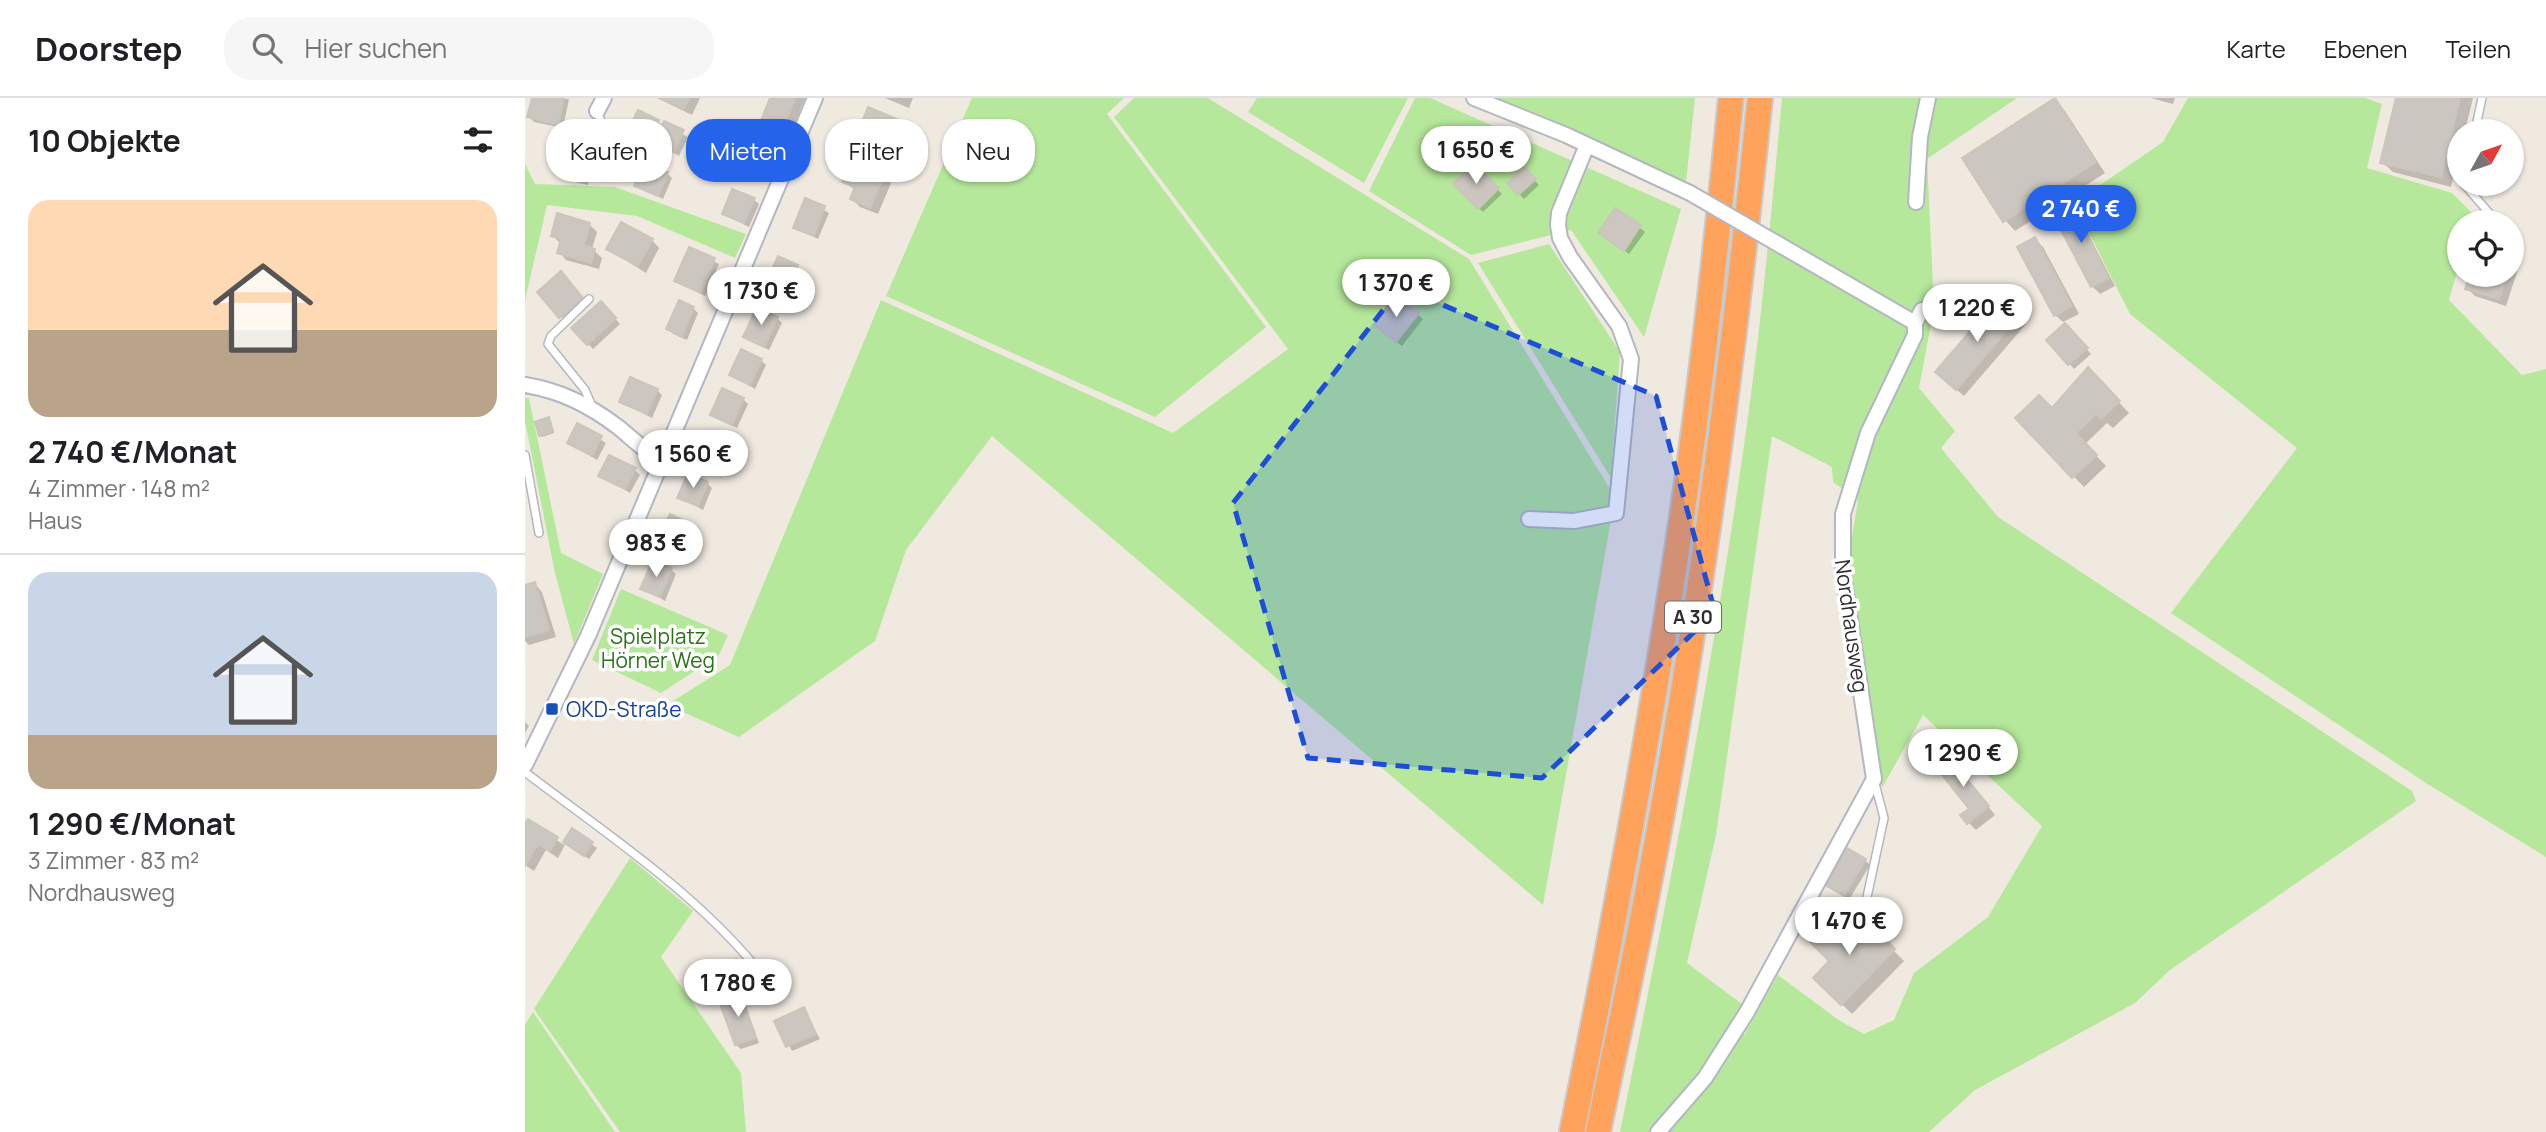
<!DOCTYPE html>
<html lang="de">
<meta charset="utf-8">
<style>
:root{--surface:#fff;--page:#f6f6f6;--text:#202124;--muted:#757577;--line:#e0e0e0;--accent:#2563eb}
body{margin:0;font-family:Manrope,sans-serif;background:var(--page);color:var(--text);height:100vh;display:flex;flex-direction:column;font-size:26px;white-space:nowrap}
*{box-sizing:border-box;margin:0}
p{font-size:23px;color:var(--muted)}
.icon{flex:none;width:38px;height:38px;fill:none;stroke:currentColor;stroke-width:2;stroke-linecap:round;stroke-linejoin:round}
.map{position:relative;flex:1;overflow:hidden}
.side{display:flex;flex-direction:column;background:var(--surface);width:525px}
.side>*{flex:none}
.banner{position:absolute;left:21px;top:21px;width:665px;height:63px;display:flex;gap:14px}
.needle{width:46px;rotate:50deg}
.tools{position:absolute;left:1922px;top:21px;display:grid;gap:14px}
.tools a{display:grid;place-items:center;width:77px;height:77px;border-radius:50%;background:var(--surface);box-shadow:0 2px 5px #0004;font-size:35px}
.price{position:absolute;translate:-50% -60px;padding:0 16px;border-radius:24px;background:#fff;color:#222;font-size:23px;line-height:46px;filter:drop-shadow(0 2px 4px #0008)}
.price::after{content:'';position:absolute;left:50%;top:42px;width:21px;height:16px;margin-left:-10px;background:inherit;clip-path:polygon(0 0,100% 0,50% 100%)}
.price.active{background:var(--accent);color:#fff}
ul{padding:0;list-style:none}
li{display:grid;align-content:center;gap:14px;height:371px;padding:0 28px}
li+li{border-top:2px solid var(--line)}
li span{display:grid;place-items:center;height:217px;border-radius:21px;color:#555}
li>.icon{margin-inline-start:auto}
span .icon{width:126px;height:126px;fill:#fffc;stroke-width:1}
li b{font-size:30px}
h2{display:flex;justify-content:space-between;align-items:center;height:84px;padding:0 28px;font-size:30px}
.tag{padding:0 24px;border-radius:28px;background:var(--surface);box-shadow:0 2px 5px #0004;font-size:24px;line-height:63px}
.tag.active{background:var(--accent);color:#fff}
header{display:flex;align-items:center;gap:42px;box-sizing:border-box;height:98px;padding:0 35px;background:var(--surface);border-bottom:2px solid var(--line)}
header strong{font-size:33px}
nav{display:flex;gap:38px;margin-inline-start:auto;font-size:24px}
.search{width:490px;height:63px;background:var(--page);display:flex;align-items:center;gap:18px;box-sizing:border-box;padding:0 24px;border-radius:28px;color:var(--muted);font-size:26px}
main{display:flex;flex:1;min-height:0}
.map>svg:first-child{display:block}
.green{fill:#b5e89b;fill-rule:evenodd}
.shadow{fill:#0003}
.building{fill:#cbc6bf;stroke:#ccc5b9;stroke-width:2}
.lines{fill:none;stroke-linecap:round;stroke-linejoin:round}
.service-casing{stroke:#b4b7c2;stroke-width:10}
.minor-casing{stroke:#b4b7c2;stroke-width:18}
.motorway-casing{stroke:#c9c9c9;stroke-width:28}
.service{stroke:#fff;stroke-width:7}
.minor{stroke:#fff;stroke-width:14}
.motorway{stroke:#ffa25c;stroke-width:24}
.minor-bridge-casing{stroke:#b4b7c2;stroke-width:18;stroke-linecap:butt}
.minor-bridge{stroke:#fff;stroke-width:14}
.marked{fill:#1d4ed8;fill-opacity:0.2;stroke:#1d4ed8;stroke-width:5;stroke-dasharray:14 9;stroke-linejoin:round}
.transit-dot{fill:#1a4fb4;stroke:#fff;stroke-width:2.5}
.labels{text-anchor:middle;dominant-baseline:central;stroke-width:7;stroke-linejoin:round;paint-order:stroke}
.shield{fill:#fff;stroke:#6d6d6d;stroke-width:2}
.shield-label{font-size:19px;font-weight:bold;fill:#2e2e2e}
.street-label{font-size:21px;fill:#2e2e2e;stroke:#fff}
.park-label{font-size:21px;fill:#2a7118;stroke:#fff}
.transit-label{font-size:21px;fill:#164399;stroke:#fff;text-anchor:start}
</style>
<header>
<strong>Doorstep</strong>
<div class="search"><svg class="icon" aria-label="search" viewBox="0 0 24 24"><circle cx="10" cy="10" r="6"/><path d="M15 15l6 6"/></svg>Hier suchen</div>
<nav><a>Karte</a><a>Ebenen</a><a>Teilen</a></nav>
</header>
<main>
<section class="side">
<h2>10 Objekte<svg class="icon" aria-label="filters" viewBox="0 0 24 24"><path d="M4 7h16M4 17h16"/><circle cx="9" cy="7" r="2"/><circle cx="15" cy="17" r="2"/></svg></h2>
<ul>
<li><span style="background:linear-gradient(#ffd9b3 60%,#b9a48a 0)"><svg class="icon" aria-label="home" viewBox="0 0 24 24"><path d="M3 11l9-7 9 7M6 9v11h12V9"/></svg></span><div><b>2 740 €/Monat</b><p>4 Zimmer · 148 m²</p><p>Haus</p></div></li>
<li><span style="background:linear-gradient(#c9d6e8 75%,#b9a48a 0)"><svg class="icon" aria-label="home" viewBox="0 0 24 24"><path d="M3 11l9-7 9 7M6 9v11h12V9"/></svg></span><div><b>1 290 €/Monat</b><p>3 Zimmer · 83 m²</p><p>Nordhausweg</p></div></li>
</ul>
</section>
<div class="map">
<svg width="2021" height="1034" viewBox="0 0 2021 1034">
<rect width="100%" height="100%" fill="#f0e9e0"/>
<path class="green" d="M447 0H599L582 16 741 229 630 319 361 198Z
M609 0H683L944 161 1090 399 1018 807 467 338 381 452 350 543 214 639 142 607 205 567 356 202 648 335 763 251 589 19Z
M732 0H883L839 85 723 14Z
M890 0H905L1156 111 1119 239 1046 132 946 157 844 93Z
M965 0H1170L1161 84Z
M1257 0H1492L1402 61 1409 210 1394 290 1430 333 1416 350 1473 419 1887 693 1891 703 1645 872 1610 905 1450 992 1404 1034H1095C1143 799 1189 563 1222 326 1237 218 1247 109 1257 0ZM1247 338 1307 369 1308 384 1333 402 1324 457 1357 690 1398 617 1517 728 1463 819 1389 875 1369 922 1339 936 1315 923 1253 877 1219 937 1217 906 1162 865 1191 737Z
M1663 0H1840L1857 6 1842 70 1927 95 1948 116 1945 124H1934V167L1924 202 1997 277 2021 271V759L1901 685 1646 515 1772 350 1605 216 1549 105 1638 44Z
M0 66 10 86 90 89 221 136 210 160 112 118 22 107 0 202Z
M1024 146 1095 254 1086 380 953 165Z
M0 300H4L36 455 78 476 49 546 30 475 0 323Z
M96 491 203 537 194 557 136 595 67 562Z
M105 760 168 813 136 859 216 975 221 1034H95L9 911Z
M8 914 90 1034H0V927Z"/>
<path class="shadow" d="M8 0 44 1 38 30 9 24 4 19Z
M132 0H175L167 17Z
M247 0H280L264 40 245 32 238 24Z
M360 0H388L384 10Z
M1626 0H1650L1648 6Z
M1873 0H1948L1940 33H1934V57L1926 89 1868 74 1857 64Z
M1530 3 1540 13 1580 75 1490 133 1480 122Z
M113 14 163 39 154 58 105 32Z
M371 22 376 27 364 55 333 39Z
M63 52 68 57 63 87 44 83 39 78Z
M247 56 252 61 243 83 221 71Z
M948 67 977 96 958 114 930 86Z
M999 71 1014 87 999 101 984 85Z
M142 75 147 80 138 101 111 87Z
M359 77 366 85 353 116 335 109 327 101 331 93 319 83Z
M229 102 234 106 224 129 199 116Z
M281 102 304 115 293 141 270 129Z
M1545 108 1553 116 1590 188 1575 196 1567 188Z
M1091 112 1120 134 1104 156 1075 135Z
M64 126 72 134 67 151 77 160 74 171 41 162 34 154 36 146 28 138Z
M1510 141 1518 149 1554 216 1538 224 1530 217Z
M127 142 134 150 121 175 83 151Z
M165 151 194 166 180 198 151 183Z
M1986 154 1996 162 1981 208 1950 198 1942 190 1947 177H1986Z
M272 169 277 174 267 195 244 182Z
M43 183 64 208 43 226 14 194Z
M873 200 898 221 877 248 856 232Z
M76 205 95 226 68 251 48 230Z
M168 210 173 215 162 242 148 236 144 231Z
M1493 219 1501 226 1439 298 1420 282Z
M252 220 257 225 244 252 220 239Z
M1540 227 1566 256 1549 271 1523 242Z
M236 262 241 267 230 291 206 277Z
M1563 272 1604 315 1588 330 1582 325 1560 346 1581 368 1559 389 1492 320 1527 312Z
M132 292 137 297 127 320 96 304Z
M218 301 223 306 212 330 187 317Z
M23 321 29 335 17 339 15 337Z
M52 328 81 345 72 362 44 345Z
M202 344 207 349 197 372 172 359Z
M110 372 115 377 105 395 76 377Z
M182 385 187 390 178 412 154 399Z
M164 428 169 433 158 453 135 438Z
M146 472 151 476 140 503 118 490Z
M10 486 17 494 31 539 4 547 0 543V489Z
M0 624 4 628 0 635Z
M1431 667 1470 717 1451 732 1444 725 1446 711Z
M3 723 39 747 47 733 72 750 64 761 41 745 33 760 21 752 9 773 0 767V729Z
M1340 762 1345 767 1324 802 1302 787Z
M1343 827 1379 863 1327 916 1290 880Z
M210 863 226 896 218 900 234 945 216 951 211 947 202 902 190 871Z
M278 911 295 941 267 953 251 923Z"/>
<path class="building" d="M7 0H39L33 27 2 19Z
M136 0H164L159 11Z
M245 0H270L257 33 235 25Z
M1530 0 1571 64 1478 124 1437 60Z
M1871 0H1935L1916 79 1855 65Z
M343 9 372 21 359 51 331 39Z
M113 12 134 22 124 43 103 32Z
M139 23 159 32 149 54 129 45Z
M43 47 64 51 59 83 37 79Z
M229 47 248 55 238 79 219 71Z
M327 62 360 76 345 110 325 101 330 89 317 84Z
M119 63 143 74 133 98 109 88Z
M948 65 974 90 953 111 928 86Z
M999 69 1011 81 993 97 982 85Z
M207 91 230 100 219 125 197 116Z
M280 100 300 108 289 138 268 130Z
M1546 106 1584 180 1566 189 1527 115Z
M1090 110 1116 127 1099 153 1073 135Z
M32 115 65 125 59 147 70 151 66 165 32 155 36 141 26 138Z
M96 124 128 141 113 168 81 151Z
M1510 139 1547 208 1529 218 1492 149Z
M164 149 190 160 176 195 149 183Z
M253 158 273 167 262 192 242 183Z
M36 173 58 200 34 220 12 194Z
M1945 177H1982L1974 201 1940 191Z
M872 198 894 215 871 244 849 227Z
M1474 200 1494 218 1431 292 1410 274Z
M154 202 169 209 157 238 141 231Z
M76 203 91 220 62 247 46 230Z
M232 209 253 219 239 249 218 239Z
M1540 225 1563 250 1543 267 1521 242Z
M216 251 237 261 225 287 204 277Z
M1563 269 1595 303 1576 321 1571 316 1551 335 1572 357 1547 380 1490 320 1514 297 1527 310Z
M105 279 133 291 122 316 94 304Z
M197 290 219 300 207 327 185 317Z
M24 319 28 333 14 338 10 324Z
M52 325 77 338 67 358 42 345Z
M181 333 203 342 192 369 170 359Z
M84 357 111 370 100 391 73 378Z
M163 375 183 384 173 408 152 400Z
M145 416 165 426 153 449 133 439Z
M128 462 147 470 135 499 115 491Z
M10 484 24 532 0 539V487Z
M1423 658 1464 708 1442 726 1435 717 1444 711 1410 668Z
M3 721 33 739 25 753 13 746 1 766 0 725Z
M47 730 68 744 59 758 38 744Z
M1322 750 1341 761 1319 798 1300 787Z
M1311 817 1331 836 1343 824 1370 851 1316 907 1288 880 1304 863 1285 844Z
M211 861 223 892 199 900 188 870Z
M215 895 231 940 210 947 194 903Z
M279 909 291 936 261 949 249 923Z"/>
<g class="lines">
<g class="service-casing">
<path id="service" d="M72 13 87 49
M1950 33 1957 0
M1939 86 1971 123
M64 201 26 238 23 246 60 292 67 308
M0 357 14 435
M0 674C80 735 166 791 230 868
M1342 799 1359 720 1349 682"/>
</g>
<g class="minor-casing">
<path id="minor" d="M949 0 1041 37 1165 95
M72 13 79 0
M1391 104 1395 39 1403 0
M1267 154 1390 225
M0 287C36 293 64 307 93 329 108 341 120 354 137 361
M1004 421 1049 423 1091 415 1106 261 1094 228 1045 159 1035 140 1033 127 1034 115 1062 47
M0 667 63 538 290 0
M1133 1034 1180 980 1222 914 1349 681 1318 475V416L1343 335 1390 237V225L1397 212"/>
</g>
<g class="motorway-casing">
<path id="motorway" d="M1047 1034C1088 832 1126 629 1156 425 1177 284 1192 142 1206 0
M1073 1034C1089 955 1107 875 1122 796 1173 533 1208 266 1235 0"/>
</g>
<use href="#service" class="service"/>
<use href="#minor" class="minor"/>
<use href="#motorway" class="motorway"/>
<g class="minor-bridge-casing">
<path id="minor-bridge" d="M1165 95 1267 154"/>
</g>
<use href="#minor-bridge" class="minor-bridge"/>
</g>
<path class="marked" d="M876 189 1131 298 1190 514 1017 680 783 660 708 405Z"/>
<rect class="transit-dot" x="20" y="604" width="14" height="14" rx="3.5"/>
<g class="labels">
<rect class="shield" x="1140" y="503.5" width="56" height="31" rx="5"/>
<g class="shield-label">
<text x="1168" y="519">A 30</text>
</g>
<g class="street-label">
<text transform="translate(1327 528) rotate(82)">Nordhausweg</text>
</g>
<g class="park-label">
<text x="133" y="538">Spielplatz<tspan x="133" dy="24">Hörner Weg</tspan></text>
</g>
<g class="transit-label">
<text x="41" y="611">OKD-Straße</text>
</g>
</g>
</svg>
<div class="tools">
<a><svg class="needle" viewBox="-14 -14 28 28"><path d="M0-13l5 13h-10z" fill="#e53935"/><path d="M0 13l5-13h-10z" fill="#757577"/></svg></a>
<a><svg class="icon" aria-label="locate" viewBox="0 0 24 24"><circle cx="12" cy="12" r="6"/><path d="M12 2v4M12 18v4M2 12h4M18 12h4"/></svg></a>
</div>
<b class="price" style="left:951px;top:88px">1 650 €</b>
<b class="price active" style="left:1556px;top:147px">2 740 €</b>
<b class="price" style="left:871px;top:221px">1 370 €</b>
<b class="price" style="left:236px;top:229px">1 730 €</b>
<b class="price" style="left:1452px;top:246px">1 220 €</b>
<b class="price" style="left:168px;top:392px">1 560 €</b>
<b class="price" style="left:131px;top:481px">983 €</b>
<b class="price" style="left:1438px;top:691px">1 290 €</b>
<b class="price" style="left:1324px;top:859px">1 470 €</b>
<b class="price" style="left:213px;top:921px">1 780 €</b>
<div class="banner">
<a class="tag">Kaufen</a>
<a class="tag active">Mieten</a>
<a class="tag">Filter</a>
<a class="tag">Neu</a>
</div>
</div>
</main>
